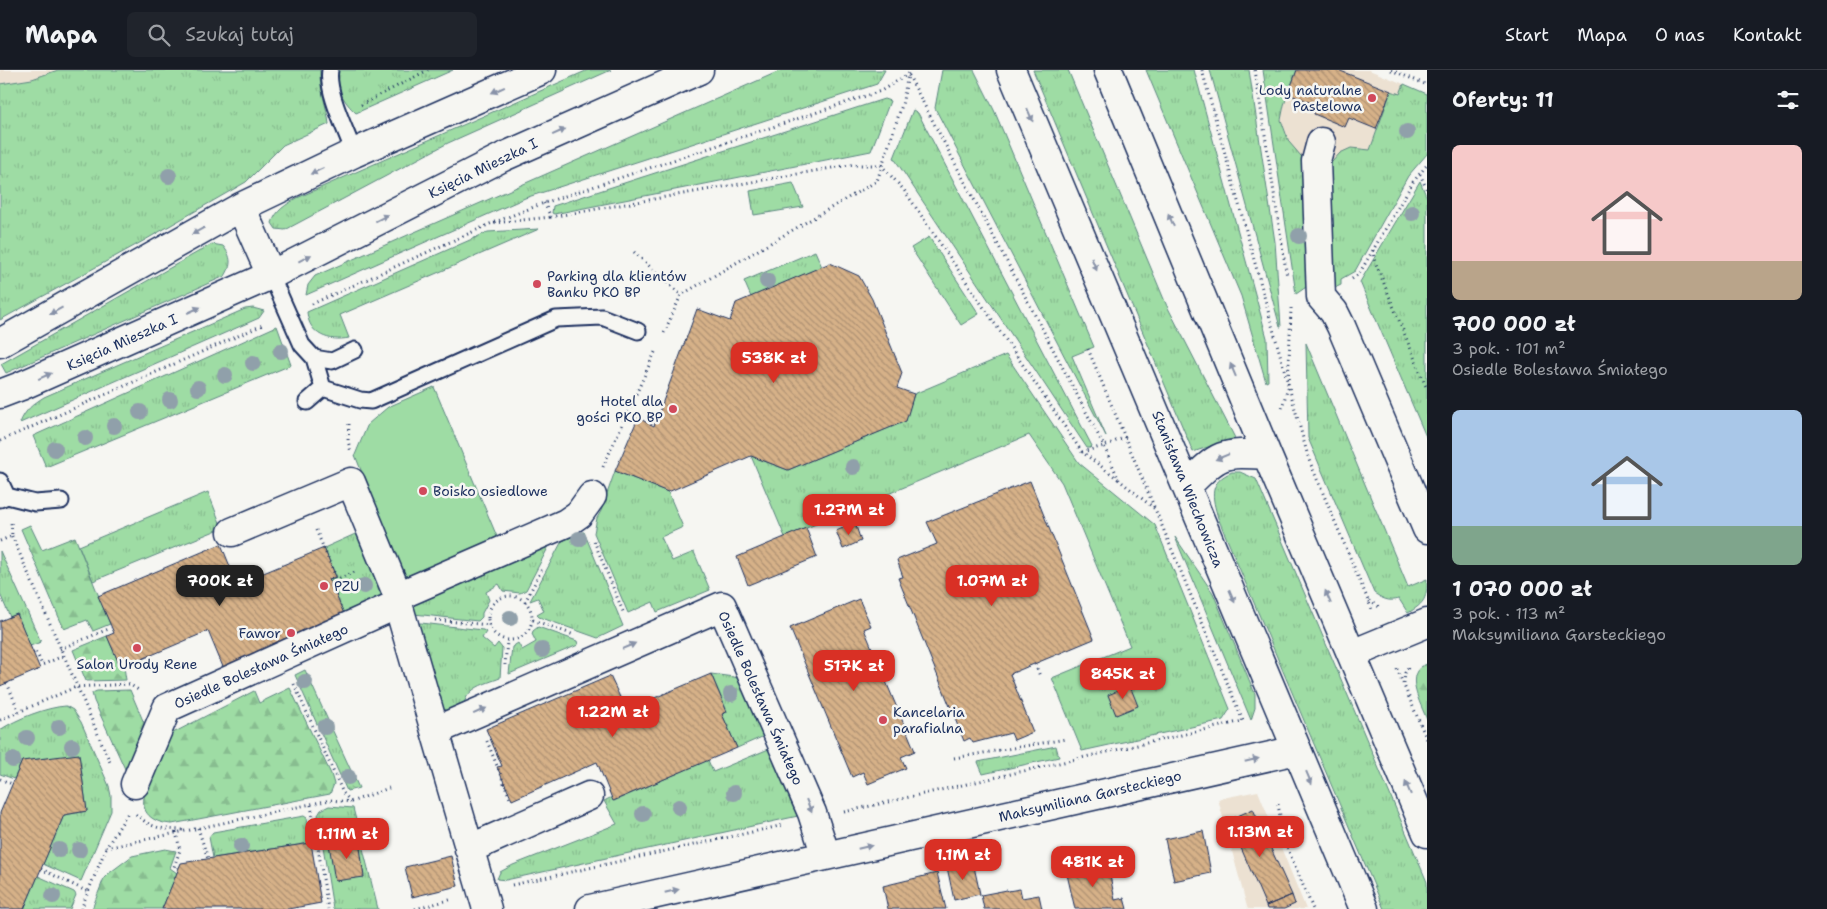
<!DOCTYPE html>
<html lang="pl">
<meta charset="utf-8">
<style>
:root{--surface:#171b24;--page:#20242c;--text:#f1f3f6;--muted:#9ea1a6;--line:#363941;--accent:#d93025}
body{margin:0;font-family:"Shantell Sans",sans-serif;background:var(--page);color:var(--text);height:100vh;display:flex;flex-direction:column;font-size:19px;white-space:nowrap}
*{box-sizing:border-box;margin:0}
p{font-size:16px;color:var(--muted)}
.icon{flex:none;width:28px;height:28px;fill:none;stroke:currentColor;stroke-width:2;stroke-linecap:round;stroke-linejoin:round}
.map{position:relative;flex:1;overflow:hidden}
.details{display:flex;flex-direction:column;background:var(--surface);width:400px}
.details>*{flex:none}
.price{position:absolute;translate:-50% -42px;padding:0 11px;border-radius:10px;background:var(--accent);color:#fff;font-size:16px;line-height:32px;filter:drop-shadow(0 1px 2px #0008)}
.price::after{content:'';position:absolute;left:50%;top:30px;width:15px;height:11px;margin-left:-8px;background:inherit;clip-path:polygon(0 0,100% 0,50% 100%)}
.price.current{background:#222;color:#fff}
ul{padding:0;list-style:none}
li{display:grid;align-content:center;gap:10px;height:265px;padding:0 25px}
li span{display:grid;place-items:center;height:155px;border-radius:8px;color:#555}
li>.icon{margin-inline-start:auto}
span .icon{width:90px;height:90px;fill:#fffc;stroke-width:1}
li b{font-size:21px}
h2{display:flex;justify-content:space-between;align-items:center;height:60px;padding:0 25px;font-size:21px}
header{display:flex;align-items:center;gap:30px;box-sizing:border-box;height:70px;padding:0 25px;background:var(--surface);border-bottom:1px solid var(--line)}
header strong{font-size:24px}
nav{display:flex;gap:28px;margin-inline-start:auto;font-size:18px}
.search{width:350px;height:45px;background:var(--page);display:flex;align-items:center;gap:12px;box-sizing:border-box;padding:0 18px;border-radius:8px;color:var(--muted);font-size:19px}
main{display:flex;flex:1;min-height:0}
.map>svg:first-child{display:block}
.built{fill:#ece1d2}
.grass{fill:url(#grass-tufts);stroke:#5c8681}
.forest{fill:url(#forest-firs);stroke:#5c8681}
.pitch{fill:#9edca4;stroke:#5c8681}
.building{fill:url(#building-back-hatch);stroke:#1b2f5e}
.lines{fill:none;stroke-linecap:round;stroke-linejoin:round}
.lane-casing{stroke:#1b2f5e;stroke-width:19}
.street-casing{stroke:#1b2f5e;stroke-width:31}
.secondary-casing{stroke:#1b2f5e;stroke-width:31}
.path{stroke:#1b2f5e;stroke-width:3;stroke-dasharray:1 4;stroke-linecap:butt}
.lane{stroke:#f6f6f2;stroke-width:15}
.street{stroke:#f6f6f2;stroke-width:28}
.secondary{stroke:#f6f6f2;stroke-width:28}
.tree{fill:#90a0aa}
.oneway{fill:#8892a8}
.poi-dot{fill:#d1495b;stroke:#f6f6f2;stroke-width:2}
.labels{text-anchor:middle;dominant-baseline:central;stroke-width:5;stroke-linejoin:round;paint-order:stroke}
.poi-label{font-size:14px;fill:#1b2f5e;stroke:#f6f6f2;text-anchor:start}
.street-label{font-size:14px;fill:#1b2f5e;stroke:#f6f6f2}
</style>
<header>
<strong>Mapa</strong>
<div class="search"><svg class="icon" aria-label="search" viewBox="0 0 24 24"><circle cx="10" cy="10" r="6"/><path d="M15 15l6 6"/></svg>Szukaj tutaj</div>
<nav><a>Start</a><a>Mapa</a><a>O nas</a><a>Kontakt</a></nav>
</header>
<main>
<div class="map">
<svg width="1427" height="839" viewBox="0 0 1427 839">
<defs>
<pattern id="grass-tufts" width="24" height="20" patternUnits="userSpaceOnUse" patternTransform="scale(1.25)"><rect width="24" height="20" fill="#9edca4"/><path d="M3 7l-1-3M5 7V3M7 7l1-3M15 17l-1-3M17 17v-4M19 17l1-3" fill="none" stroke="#88bd90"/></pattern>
<pattern id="forest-firs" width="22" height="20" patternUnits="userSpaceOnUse" patternTransform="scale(1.25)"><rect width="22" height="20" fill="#9edca4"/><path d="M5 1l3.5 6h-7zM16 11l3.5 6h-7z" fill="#88bd90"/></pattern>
<pattern id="building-back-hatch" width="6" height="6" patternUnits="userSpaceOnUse" patternTransform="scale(1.25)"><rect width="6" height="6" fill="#d6b188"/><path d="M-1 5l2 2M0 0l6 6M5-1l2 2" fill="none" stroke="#ad9072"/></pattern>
</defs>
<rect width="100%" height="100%" fill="#f6f6f2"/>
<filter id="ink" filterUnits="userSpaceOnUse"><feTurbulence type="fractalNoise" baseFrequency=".02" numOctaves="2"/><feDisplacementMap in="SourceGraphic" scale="10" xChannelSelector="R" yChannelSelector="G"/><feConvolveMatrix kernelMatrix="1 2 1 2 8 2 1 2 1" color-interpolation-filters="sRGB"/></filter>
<g filter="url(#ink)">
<path class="built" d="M0 0H58L32 9 0 14Z
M1297 0H1369L1404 14 1400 25 1391 21 1370 80 1323 102H1309L1289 72 1281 50 1284 35Z
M1258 721 1306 839H1248L1247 837 1218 729Z"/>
<path class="grass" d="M58 0H320C319 19 327 36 329 54L283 75 246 112 145 170 0 250V14L32 9Z
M338 0H453L356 43C344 32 334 17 338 0Z
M588 0H611L448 73 285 160 276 159 272 153C276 140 286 135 297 128Z
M782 0H885L877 14 525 128 306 225 308 215 315 206Z
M942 0H974L994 40 1094 277 1072 286 1106 366 935 38Z
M1033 0H1068L1166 234 1235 368 1193 382Z
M1146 0H1194L1267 268 1268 311 1266 312 1241 226Z
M1210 0H1249L1275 172 1281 257H1280Z
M1263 0H1297L1284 35 1281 50 1289 72 1307 93 1312 213 1296 224Z
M1404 14 1427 24V84L1408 106 1355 201 1341 209V215L1326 222 1323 102 1340 83 1351 78 1370 80 1391 21 1400 24Z
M884 29 890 31 871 81 554 144 552 143 553 136Z
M913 40 918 43 1092 376 1090 378H1087L894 88Z
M1420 111 1427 128V369L1360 212Z
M793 113 803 137 754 145 750 121Z
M539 159 340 245 349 268C329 272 309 265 307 242L488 162Z
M929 167 979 244 961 255 911 178Z
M212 174 223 176C232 187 232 195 225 206L6 303 1 294Z
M815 181 822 197 751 227 744 211Z
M253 238 264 241 259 248 20 353C25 340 33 334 44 327L245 239Z
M277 256 291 295 46 397 33 366Z
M1306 273 1408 517 1427 509C1427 528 1425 533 1408 543L1399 529C1388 532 1383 529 1374 523L1308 368Z
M1006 285 1079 393 1155 455 1230 639 1223 650 1082 681 1052 608 1130 576 1062 413 1029 365 785 467 751 386 788 400 905 351 914 324Z
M615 401 668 422 683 457 661 467 672 491 694 482 710 520 657 542 653 532 628 543 594 463 597 448 601 441Z
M1232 402H1240L1256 409 1427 812V839H1384L1218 448C1212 427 1208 412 1232 402Z
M208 422 222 458 93 511 79 476Z
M362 461 389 527 345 546 329 509 336 506 324 478Z
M582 462H584L623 556 598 568 539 547 537 545 544 541 538 528 530 531 562 471Z
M1175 467 1213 523 1255 624V638L1251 650Z
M549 476 526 520 520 523 503 521 499 514 486 522 489 530 482 543V547L478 551 414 544 406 535Z
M0 481 41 572 30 576 17 544 10 547 0 524Z
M421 553 483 560 486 562 482 568 494 578 498 573 502 578 500 608C485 614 468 617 464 634L445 646 416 554Z
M538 557 577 571 578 575 509 604 512 577 518 573 522 580 536 572 532 564 533 561Z
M305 600 359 718 347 721 295 605Z
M711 604 734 607 749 612 771 663 737 678 722 644 727 641Z
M66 636 73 640 81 652 109 716 111 726V741L81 811 43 794 64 745 87 741 79 685 22 691 14 709 0 704V660C16 649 47 637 66 636Z
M776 676 799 741 798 746 506 810 497 809 500 802 513 795 617 754 604 731 612 727 614 731 708 690 713 702Z
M1056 676 1059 687 983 704 978 692Z
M329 736 353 738 378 839H333L318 745 321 740Z
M304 746 307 748 311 773 213 788 209 767 213 762Z
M38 806 74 822 76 825 70 839H24Z"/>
<path class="forest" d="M30 455 42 480 75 467 110 554 93 561 87 550 64 559 21 459Z
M107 566 121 598 124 597 126 610 86 611 73 580Z
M1427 594V650C1421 634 1402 602 1427 594Z
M290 618 331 704 334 714 330 724 172 754C156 753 141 746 144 727L170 667 173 663 254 621 259 633Z
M130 620 144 653 130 693 125 699 94 631 92 623 97 621Z
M165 779 176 781 170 798 177 803 162 839H92L104 808 108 804 132 786Z"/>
<path class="pitch" d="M434 317 498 469 404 509 355 385 368 354 388 337Z"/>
<path class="building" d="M1297 0H1338L1391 21 1376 59 1349 48 1345 57 1314 44 1317 35 1288 24Z
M830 193 859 206 872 229 902 303 897 318 914 324 906 351 788 400 751 386 668 422 615 401 638 348 654 356 697 239 730 251 736 233Z
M1030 411 1094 569 1010 604 1033 662 1014 670 1011 663 973 673 970 668 964 671 898 508 903 507 897 490 937 474 927 452Z
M855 453 861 471 843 479 836 461Z
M806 458 817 487 748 515 737 487Z
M221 474 237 514 324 478 336 507 329 509 345 546 223 597 208 561 121 598 107 566 114 563 98 526Z
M859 529 871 556 864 559 915 681 901 687 906 698 868 714 863 702 852 707 790 558Z
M17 544 40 599 0 616V551Z
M711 604 727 642 722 644 737 678 613 731 597 692 512 730 497 697 502 696 486 659 610 606 626 640Z
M1130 616 1138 636 1116 645 1108 625Z
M79 684 87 741 64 745 24 839H0V743L22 691Z
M1253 739 1292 825 1266 836 1229 750Z
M1203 761 1211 803 1174 811 1165 769Z
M359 770 364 807 335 811 329 774Z
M311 773 321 833 288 839H162L181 793Z
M451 786 458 816 412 827 405 797Z
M1107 791 1115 830 1124 828 1127 839H1075L1066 800Z
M973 792 980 824 954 830 947 797Z
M937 803 946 839H888L883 816Z
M1020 819 1022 828 1039 825 1042 839H984L981 825 1007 820 1008 821Z
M1292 825 1295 834 1284 839H1267L1266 836Z"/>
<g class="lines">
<g class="lane-casing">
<path id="lane" d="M330 0C326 22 347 62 354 83
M271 205 302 275 314 288 332 291 355 280
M323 318 360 330 371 331 556 249 602 247 638 261
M307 332 323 318 314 288
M0 411 7 426
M0 429 7 426 35 433 61 431"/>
</g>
<g class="street-casing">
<path id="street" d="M1321 72 1316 91 1321 227 1334 242 1341 256 1427 459
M232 462 351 412 398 526V534L487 839
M398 526 566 453 579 444 592 426
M1352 584 1427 553
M435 661 722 536 812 743 826 786
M135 714 167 638 398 534
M469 779 589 726
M590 839 1297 680"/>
</g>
<g class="secondary-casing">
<path id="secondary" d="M1011 0 1364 839
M1108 0 1267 385 1427 763
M241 137 271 205
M0 273 241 137 354 83 542 0
M0 324 21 316 271 205 503 87 699 0
M1187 416C1220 383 1221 382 1267 385"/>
</g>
<path class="path" d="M1202 0 1309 390 1373 542
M1255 0 1287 207
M1391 0 1427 15
M361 35 428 0
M1420 104 1427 120
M544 133 551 147 849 95H881L904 120 1082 382 1118 409
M494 153 551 147
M1373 180 1374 189 1427 319
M634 182 681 225
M1352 209 1359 204 1413 112 1427 95
M312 234 490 154 544 133 881 21 908 4 911 0
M664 263 681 225 877 111 902 35 908 5
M1088 279 1155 439
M1282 338 1288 317 1291 238
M349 354 348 371 351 382
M0 371 265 254
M1082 382 1104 376 1126 367
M603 397 656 280
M316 460 336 507 329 509 337 528
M12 466 110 692
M0 471 12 466 11 452
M594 471 624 544
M330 512 355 502
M488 548a22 22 0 1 1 44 0a22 22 0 1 1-44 0Z
M1369 531 1381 538
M525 532 543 497
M435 550 490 555
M533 550 574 565
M60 579 111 558
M33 583 36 581 42 595 63 586
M1035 594 1040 606
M505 595 507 571
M1397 599 1427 670
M7 613 19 642
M1404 613 1405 603 1409 596
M294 614 343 723 351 732
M0 650 76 617 129 614 140 621
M487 671 510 728
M954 688 1066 669
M0 709 12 714
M1278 734 1284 770 1313 839
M311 735 328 839
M844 742 1243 651 1155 439 1119 410 1104 376 908 4
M136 744C151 759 163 759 183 760
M198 758 208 789
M176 762 180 780 174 797 179 799
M106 778 330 730 351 732 389 718
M41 799 88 822
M512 815 784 755
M81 839 106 778 128 743
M415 839 453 829"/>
<use href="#lane" class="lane"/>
<use href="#street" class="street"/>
<use href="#secondary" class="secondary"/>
</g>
<g class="tree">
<circle cx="1407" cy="62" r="8"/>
<circle cx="169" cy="106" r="8"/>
<circle cx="1412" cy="143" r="8"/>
<circle cx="1299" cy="166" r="8"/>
<circle cx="767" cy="211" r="8"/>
<circle cx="281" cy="281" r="8"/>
<circle cx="253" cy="293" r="8"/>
<circle cx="225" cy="305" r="8"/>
<circle cx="198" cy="318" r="8"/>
<circle cx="170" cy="330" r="8"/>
<circle cx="140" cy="342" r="8"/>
<circle cx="114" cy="356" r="8"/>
<circle cx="85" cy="368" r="8"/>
<circle cx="55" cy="379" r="8"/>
<circle cx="853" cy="397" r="8"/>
<circle cx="579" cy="469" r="8"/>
<circle cx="364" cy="516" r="8"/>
<circle cx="510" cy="548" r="8"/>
<circle cx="542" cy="580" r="8"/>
<circle cx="305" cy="612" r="8"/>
<circle cx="731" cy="624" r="8"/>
<circle cx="59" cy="657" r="8"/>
<circle cx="325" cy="657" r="8"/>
<circle cx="27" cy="668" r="8"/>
<circle cx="72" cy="676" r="8"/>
<circle cx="13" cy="690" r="8"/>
<circle cx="348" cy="707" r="8"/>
<circle cx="734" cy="723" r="8"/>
<circle cx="679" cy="737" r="8"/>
<circle cx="643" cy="744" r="8"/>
<circle cx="241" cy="776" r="8"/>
<circle cx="59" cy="780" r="8"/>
<circle cx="79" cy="780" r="8"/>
<circle cx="53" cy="826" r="8"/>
</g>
<defs><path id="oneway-solid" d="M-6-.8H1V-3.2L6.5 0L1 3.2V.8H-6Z" transform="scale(1.25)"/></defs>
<g class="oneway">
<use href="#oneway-solid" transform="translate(498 20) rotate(156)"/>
<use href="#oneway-solid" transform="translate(1030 45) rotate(67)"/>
<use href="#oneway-solid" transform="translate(559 62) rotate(-24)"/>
<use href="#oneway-solid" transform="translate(317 101) rotate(155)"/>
<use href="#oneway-solid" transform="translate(382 148) rotate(-27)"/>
<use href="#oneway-solid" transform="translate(1171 150) rotate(-113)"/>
<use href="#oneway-solid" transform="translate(198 161) rotate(151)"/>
<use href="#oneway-solid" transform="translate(305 188) rotate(-28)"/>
<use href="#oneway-solid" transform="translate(1094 194) rotate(67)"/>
<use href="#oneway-solid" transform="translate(194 240) rotate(-24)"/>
<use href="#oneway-solid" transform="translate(56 241) rotate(151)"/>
<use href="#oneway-solid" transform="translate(1233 300) rotate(-113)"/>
<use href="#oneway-solid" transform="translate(45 306) rotate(-24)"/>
<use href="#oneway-solid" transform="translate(1222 387) rotate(158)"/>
<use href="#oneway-solid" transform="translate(1232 526) rotate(67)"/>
<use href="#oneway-solid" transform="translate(1328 527) rotate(-113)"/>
<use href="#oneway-solid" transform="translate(629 576) rotate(-23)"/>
<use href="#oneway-solid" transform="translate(480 641) rotate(-24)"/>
<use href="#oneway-solid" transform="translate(1252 690) rotate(-13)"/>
<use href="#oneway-solid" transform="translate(1309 708) rotate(67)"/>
<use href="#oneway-solid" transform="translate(1408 718) rotate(-113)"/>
<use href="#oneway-solid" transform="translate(809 736) rotate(67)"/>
<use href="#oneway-solid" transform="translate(865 777) rotate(-13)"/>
<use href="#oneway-solid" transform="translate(672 821) rotate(-13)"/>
</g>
</g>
<g class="poi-dot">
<circle cx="1372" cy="28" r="5"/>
<circle cx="537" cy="214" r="5"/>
<circle cx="673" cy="339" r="5"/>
<circle cx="423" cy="421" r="5"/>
<circle cx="324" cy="516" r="5"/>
<circle cx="291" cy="563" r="5"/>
<circle cx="137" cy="578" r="5"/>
<circle cx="883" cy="650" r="5"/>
</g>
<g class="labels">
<g class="poi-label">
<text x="1362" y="20" text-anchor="end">Lody naturalne<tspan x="1362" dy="16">Pastelowa</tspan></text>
<text x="547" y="206">Parking dla klientów<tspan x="547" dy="16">Banku PKO BP</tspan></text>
<text x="663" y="331" text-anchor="end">Hotel dla<tspan x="663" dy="16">gości PKO BP</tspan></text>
<text x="433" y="421">Boisko osiedlowe</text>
<text x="334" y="516">PZU</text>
<text x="281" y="563" text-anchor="end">Fawor</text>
<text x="137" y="594" text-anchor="middle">Salon Urody Rene</text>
<text x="893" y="642">Kancelaria<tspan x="893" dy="16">parafialna</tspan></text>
</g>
<g class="street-label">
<text transform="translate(483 98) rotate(-26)">Księcia Mieszka I</text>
<text transform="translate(122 272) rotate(-24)">Księcia Mieszka I</text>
<text transform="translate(1188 419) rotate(68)">Stanisława Wiechowicza</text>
<text transform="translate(261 596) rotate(-24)">Osiedle Bolesława Śmiałego</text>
<text transform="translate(761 628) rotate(66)">Osiedle Bolesława Śmiałego</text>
<text transform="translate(1090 726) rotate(-13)">Maksymiliana Garsteckiego</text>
</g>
</g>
</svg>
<b class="price" style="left:774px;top:314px">538K zł</b>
<b class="price" style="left:849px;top:466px">1.27M zł</b>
<b class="price current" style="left:220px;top:537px">700K zł</b>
<b class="price" style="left:992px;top:537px">1.07M zł</b>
<b class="price" style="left:854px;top:622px">517K zł</b>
<b class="price" style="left:1123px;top:630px">845K zł</b>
<b class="price" style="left:613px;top:668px">1.22M zł</b>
<b class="price" style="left:1260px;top:788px">1.13M zł</b>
<b class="price" style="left:347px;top:790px">1.11M zł</b>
<b class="price" style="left:963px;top:811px">1.1M zł</b>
<b class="price" style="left:1093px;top:818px">481K zł</b>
</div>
<section class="details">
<h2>Oferty: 11<svg class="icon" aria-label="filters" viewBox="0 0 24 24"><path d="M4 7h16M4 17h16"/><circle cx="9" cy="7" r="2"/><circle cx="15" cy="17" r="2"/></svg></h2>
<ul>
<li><span style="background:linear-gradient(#f6c9c9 75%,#b9a48a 0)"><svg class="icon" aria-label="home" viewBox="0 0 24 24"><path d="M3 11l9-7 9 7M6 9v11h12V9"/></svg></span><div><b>700 000 zł</b><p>3 pok. · 101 m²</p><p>Osiedle Bolesława Śmiałego</p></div></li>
<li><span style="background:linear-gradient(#a9c7e8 75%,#7fa58c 0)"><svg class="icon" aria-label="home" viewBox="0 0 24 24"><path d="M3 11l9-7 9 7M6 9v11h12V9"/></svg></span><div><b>1 070 000 zł</b><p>3 pok. · 113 m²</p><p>Maksymiliana Garsteckiego</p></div></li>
</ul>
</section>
</main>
